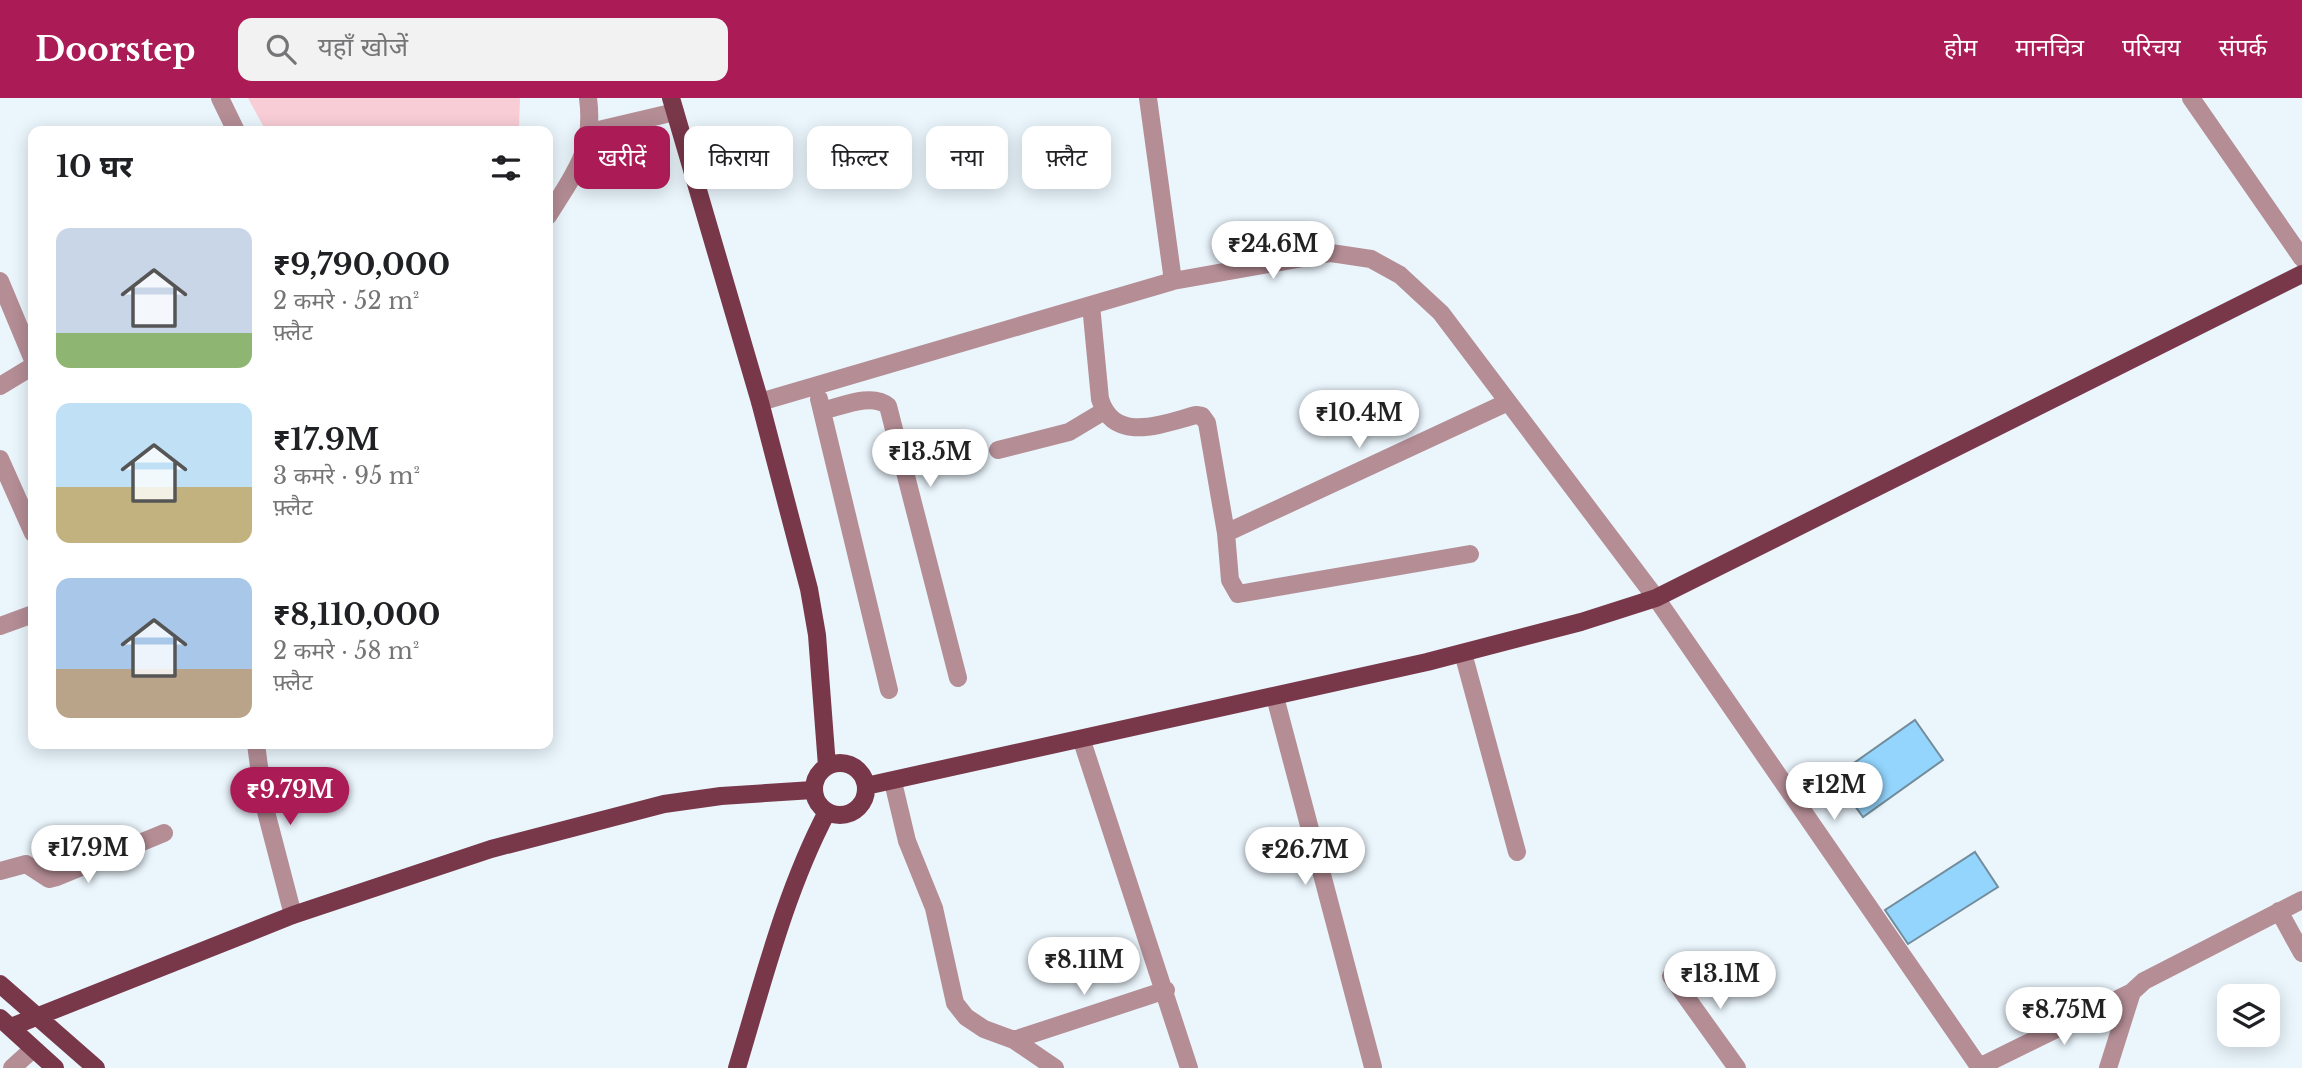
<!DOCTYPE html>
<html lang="hi">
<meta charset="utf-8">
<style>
:root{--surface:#fff;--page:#f2f2f2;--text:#202124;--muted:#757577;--accent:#ab1b55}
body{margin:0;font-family:"Libre Baskerville","Noto Sans Devanagari",serif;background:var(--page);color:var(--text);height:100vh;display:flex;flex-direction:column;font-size:26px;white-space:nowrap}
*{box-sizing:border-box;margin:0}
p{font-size:23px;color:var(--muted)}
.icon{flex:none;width:38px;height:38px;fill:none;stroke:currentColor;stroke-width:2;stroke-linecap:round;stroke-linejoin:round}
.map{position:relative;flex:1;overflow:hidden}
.side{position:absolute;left:28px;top:28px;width:525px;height:623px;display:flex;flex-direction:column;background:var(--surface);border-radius:14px;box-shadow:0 4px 18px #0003}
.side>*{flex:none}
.hud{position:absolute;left:574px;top:28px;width:665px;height:63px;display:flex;gap:14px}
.buttons{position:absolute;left:2217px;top:886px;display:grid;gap:14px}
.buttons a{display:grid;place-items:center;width:63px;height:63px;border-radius:14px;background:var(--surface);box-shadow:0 4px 18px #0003;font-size:35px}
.price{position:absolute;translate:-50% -60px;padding:0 16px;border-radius:24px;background:#fff;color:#222;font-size:23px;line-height:46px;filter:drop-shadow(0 2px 4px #0008)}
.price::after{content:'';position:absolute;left:50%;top:42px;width:21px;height:16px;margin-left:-10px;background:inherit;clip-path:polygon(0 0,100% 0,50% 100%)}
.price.selected{background:var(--accent);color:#fff}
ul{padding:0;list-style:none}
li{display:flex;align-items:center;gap:21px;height:175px;padding:0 28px}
li span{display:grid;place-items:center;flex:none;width:196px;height:140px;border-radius:14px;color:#555}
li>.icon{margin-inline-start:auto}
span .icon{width:84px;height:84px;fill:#fffc;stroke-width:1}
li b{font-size:30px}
h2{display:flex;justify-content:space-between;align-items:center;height:84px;padding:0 28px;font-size:30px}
.chip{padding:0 24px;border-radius:14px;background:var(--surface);box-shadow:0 4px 18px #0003;font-size:24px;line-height:63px}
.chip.selected{background:var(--accent);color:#fff}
header{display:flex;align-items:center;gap:42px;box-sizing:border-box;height:98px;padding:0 35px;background:var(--accent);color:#fff}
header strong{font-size:33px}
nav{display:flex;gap:38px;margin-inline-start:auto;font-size:24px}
.search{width:490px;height:63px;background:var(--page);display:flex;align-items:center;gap:18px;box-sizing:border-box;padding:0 24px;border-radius:14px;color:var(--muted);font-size:26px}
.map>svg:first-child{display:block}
.green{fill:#f8cdd6}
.building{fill:#93d5fd;stroke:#738c9b;stroke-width:2}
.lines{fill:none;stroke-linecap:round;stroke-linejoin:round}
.minor{stroke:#b48d95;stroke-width:18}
.major{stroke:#79384a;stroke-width:18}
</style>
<header>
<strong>Doorstep</strong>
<div class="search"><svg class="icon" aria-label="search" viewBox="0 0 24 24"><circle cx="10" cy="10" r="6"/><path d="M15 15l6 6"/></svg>यहाँ खोजें</div>
<nav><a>होम</a><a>मानचित्र</a><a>परिचय</a><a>संपर्क</a></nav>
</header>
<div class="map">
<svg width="2302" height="970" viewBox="0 0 2302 970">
<rect width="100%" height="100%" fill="#eaf5fc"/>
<path class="green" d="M248 0H520L519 30 517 33H266Z"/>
<path class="building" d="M1915 622 1943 662 1863 719 1834 679Z
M1975 754 1998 789 1908 846 1885 812Z"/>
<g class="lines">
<path class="minor" d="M220 0 236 33
M1148 0 1173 183
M2191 0 2302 160
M590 34 675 14
M548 118C574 76 595 52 588 0
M0 183 33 262
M1091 207 1100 301C1114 346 1162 326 1196 317L1202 318 1207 325 1226 435 1230 482 1238 496 1470 456
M0 288 33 268
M819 301 889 592
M760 304 1173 183 1331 155 1371 161 1400 177 1441 215 1656 500 1980 970
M822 313C840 309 872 294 888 308L958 580
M998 352 1069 334 1104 313
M0 361 33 435
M1226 435 1508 304
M0 528 33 516
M1463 555 1517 754
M1275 599 1373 969
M1082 643 1189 970
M256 646 264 706 293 817
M893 684 907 743 934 810 955 905 966 919 984 931 1014 942 1055 970
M0 773 26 766 49 781 57 779 164 735
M2279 813 2302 855
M1671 878 1737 970
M1014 942 1166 892
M1979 969 2132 894
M12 970 33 951
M2108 970 2132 894 2144 883 2302 802"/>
<path class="major" d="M671 0 760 304 809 491 817 537 827 668
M814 691a26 26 0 1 1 52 0a26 26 0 1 1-52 0Z
M866 688 1427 564 1581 524 1656 500 2302 176
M0 886 96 970
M0 920 55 970
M11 929 293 817 491 751 664 706 721 698 813 692
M737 970C763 884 785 794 827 714"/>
</g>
</svg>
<div class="buttons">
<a><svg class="icon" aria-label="layers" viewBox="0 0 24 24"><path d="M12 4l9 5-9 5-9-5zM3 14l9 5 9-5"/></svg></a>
</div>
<b class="price" style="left:1273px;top:183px">₹24.6M</b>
<b class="price" style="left:1359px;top:352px">₹10.4M</b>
<b class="price" style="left:930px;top:391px">₹13.5M</b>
<b class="price" style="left:1834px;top:724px">₹12M</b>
<b class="price selected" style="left:290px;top:729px">₹9.79M</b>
<b class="price" style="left:88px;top:787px">₹17.9M</b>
<b class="price" style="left:1305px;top:789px">₹26.7M</b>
<b class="price" style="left:1084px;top:899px">₹8.11M</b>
<b class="price" style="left:1720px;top:913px">₹13.1M</b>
<b class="price" style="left:2064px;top:949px">₹8.75M</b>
<div class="hud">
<a class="chip selected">खरीदें</a>
<a class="chip">किराया</a>
<a class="chip">फ़िल्टर</a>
<a class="chip">नया</a>
<a class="chip">फ़्लैट</a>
</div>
<section class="side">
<h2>10 घर<svg class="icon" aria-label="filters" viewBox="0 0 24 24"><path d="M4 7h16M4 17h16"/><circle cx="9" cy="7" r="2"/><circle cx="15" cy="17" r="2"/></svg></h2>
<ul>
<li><span style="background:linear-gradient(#c9d6e8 75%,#8fb573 0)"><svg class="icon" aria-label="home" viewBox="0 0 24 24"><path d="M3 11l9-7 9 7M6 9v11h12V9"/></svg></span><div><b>₹9,790,000</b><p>2 कमरे · 52 m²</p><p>फ़्लैट</p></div></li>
<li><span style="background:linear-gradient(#bfe0f5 60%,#c2b280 0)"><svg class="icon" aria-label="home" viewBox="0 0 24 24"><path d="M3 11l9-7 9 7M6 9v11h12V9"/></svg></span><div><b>₹17.9M</b><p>3 कमरे · 95 m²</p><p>फ़्लैट</p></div></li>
<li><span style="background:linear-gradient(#a9c7e8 65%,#b9a48a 0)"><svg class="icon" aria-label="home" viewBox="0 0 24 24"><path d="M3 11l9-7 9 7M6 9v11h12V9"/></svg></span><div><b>₹8,110,000</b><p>2 कमरे · 58 m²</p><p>फ़्लैट</p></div></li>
</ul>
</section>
</div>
